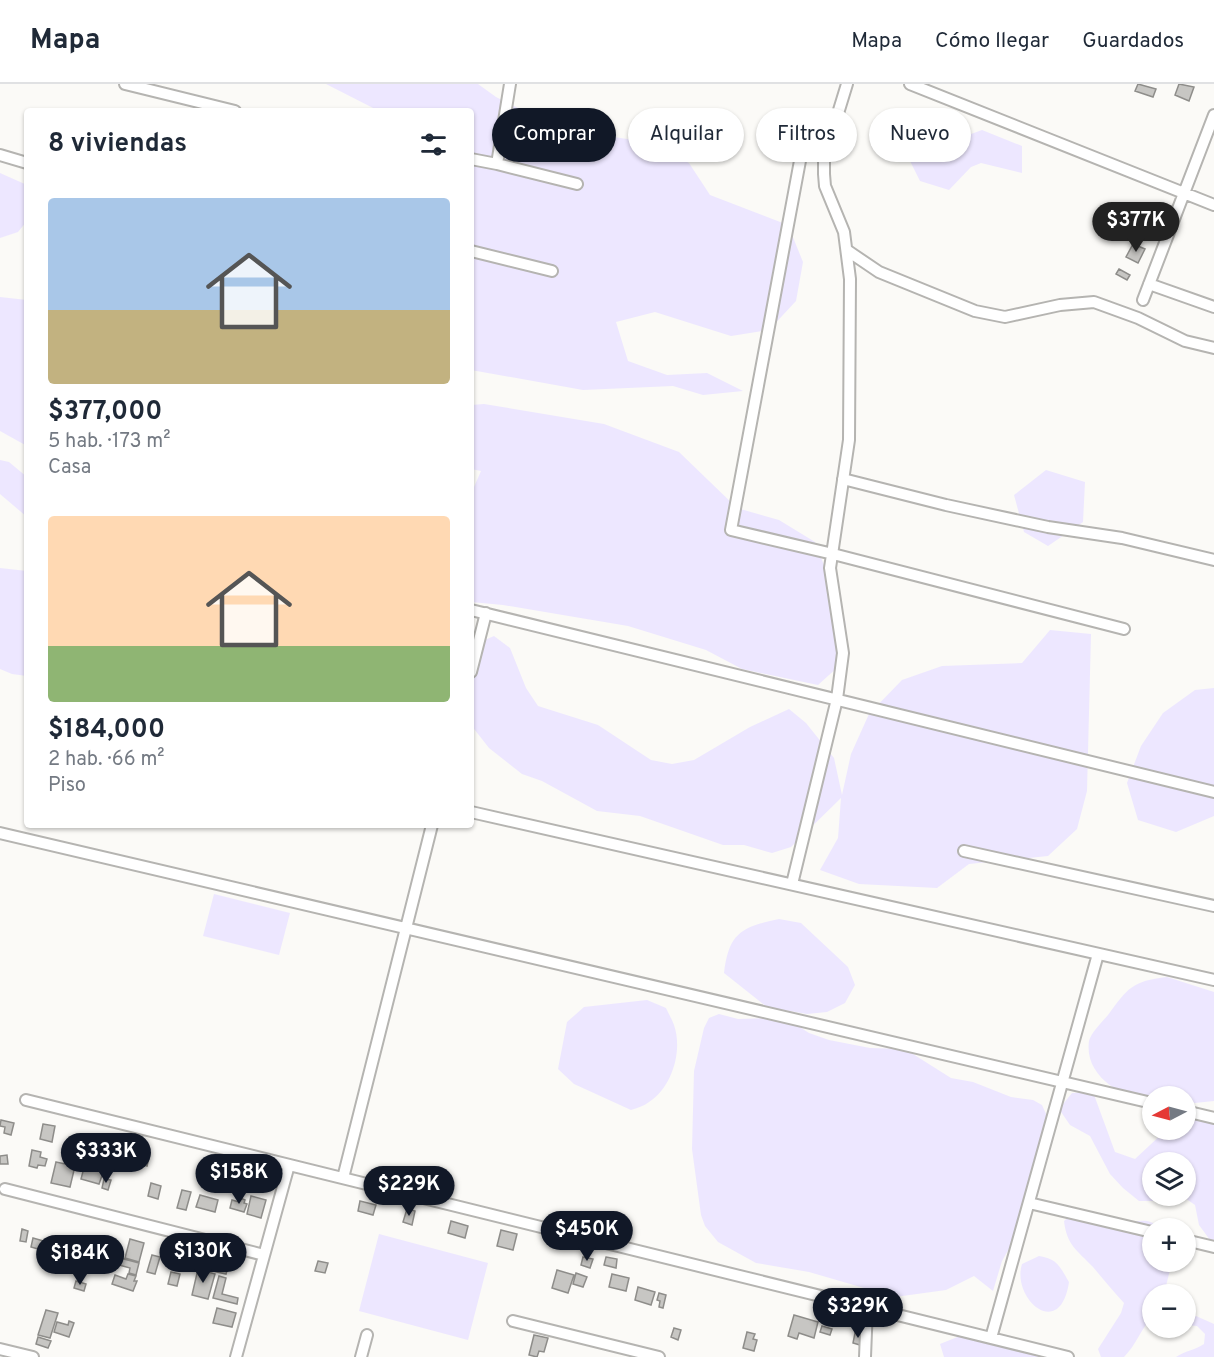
<!DOCTYPE html>
<html lang="es">
<meta charset="utf-8">
<style>
:root{--surface:#fff;--page:#f6f6f7;--text:#1f2937;--muted:#747a83;--line:#e0e1e3;--accent:#111827}
body{margin:0;font-family:Overpass,sans-serif;background:var(--page);color:var(--text);height:100vh;display:flex;flex-direction:column;font-size:22px;white-space:nowrap}
*{box-sizing:border-box;margin:0}
p{font-size:20px;color:var(--muted)}
.icon{flex:none;width:33px;height:33px;fill:none;stroke:currentColor;stroke-width:2;stroke-linecap:round;stroke-linejoin:round}
.map{position:relative;flex:1;overflow:hidden}
.side{position:absolute;left:24px;top:24px;width:450px;height:720px;display:flex;flex-direction:column;background:var(--surface);border-radius:6px;box-shadow:0 2px 4px #0004}
.side>*{flex:none}
.banner{position:absolute;left:492px;top:24px;width:570px;height:54px;display:flex;gap:12px}
.needle{width:39px;rotate:264deg}
.buttons{position:absolute;left:1142px;top:1002px;display:grid;gap:12px}
.buttons a{display:grid;place-items:center;width:54px;height:54px;border-radius:50%;background:var(--surface);box-shadow:0 2px 4px #0004;font-size:30px}
.price{position:absolute;translate:-50% -51px;padding:0 14px;border-radius:21px;background:var(--accent);color:#fff;font-size:20px;line-height:39px;filter:drop-shadow(0 2px 3px #0008)}
.price::after{content:'';position:absolute;left:50%;top:36px;width:18px;height:14px;margin-left:-9px;background:inherit;clip-path:polygon(0 0,100% 0,50% 100%)}
.price.active{background:#222;color:#fff}
ul{padding:0;list-style:none}
li{display:grid;align-content:center;gap:12px;height:318px;padding:0 24px}
li span{display:grid;place-items:center;height:186px;border-radius:6px;color:#555}
li>.icon{margin-inline-start:auto}
span .icon{width:108px;height:108px;fill:#fffc;stroke-width:1}
li b{font-size:26px}
h2{display:flex;justify-content:space-between;align-items:center;height:72px;padding:0 24px;font-size:26px}
.pill{padding:0 21px;border-radius:27px;background:var(--surface);box-shadow:0 2px 4px #0004;font-size:21px;line-height:54px}
.pill.active{background:var(--accent);color:#fff}
header{display:flex;align-items:center;gap:36px;box-sizing:border-box;height:84px;padding:0 30px;background:var(--surface);border-bottom:2px solid var(--line)}
header strong{font-size:28px}
nav{display:flex;gap:33px;margin-inline-start:auto;font-size:21px}
.map>svg:first-child{display:block}
.green{fill:#ede7ff}
.building{fill:#c7c6c3;stroke:#8e8d8a;stroke-width:1.5}
.lines{fill:none;stroke-linecap:round;stroke-linejoin:round}
.minor-casing{stroke:#b5b4b1;stroke-width:14}
.minor{stroke:#fff;stroke-width:10}
</style>
<header>
<strong>Mapa</strong>
<nav><a>Mapa</a><a>Cómo llegar</a><a>Guardados</a></nav>
</header>
<div class="map">
<svg width="1214" height="1273" viewBox="0 0 1214 1273">
<rect width="100%" height="100%" fill="#fbfaf7"/>
<path class="green" d="M326 0H478L496 13 532 31 572 47 655 59 689 79 710 111 788 141 803 178 796 217 769 246 731 252 655 228 616 238 628 277 667 291 707 289 743 307 703 311 673 302 583 306 471 286V27H379Z
M982 46 1022 62V89L981 79 971 83 949 106 920 97 905 67 919 52 963 53Z
M0 89 27 101V137L18 148 0 154Z
M0 213 27 216V362L0 347Z
M484 320 604 340 679 368 737 424 779 436 815 458 845 536 849 573 818 601 742 585 706 566 628 542 503 521 471 518V410L481 387 471 385V321Z
M0 376 9 378 27 393V433L0 410Z
M1046 386 1085 398 1083 438 1048 462 1024 448 1014 411Z
M0 484 27 487V592L12 590 0 585Z
M1050 546 1091 550 1087 707 1077 745 1048 772 969 780 937 804 859 800 820 786 838 754 841 714 791 763 772 769 744 761H723L640 732 597 727 542 697 522 690 489 664 471 641V562L494 552 510 564 526 604 538 622 598 641 651 676 672 680 694 676 750 643 789 625 806 639 834 674 842 711 851 670 869 630 902 596 942 582 1022 579Z
M1214 604V732L1176 748 1138 736 1127 699 1141 662 1163 629 1195 606Z
M214 810 290 829 279 871 203 852Z
M779 835 801 839 848 883 855 901 845 919 827 928 807 930 767 923 724 889C729 849 741 843 779 835Z
M1167 893 1214 908V1017L1185 1020V1012H1152V1018C1122 1014 1084 992 1089 957 1091 949 1102 938 1108 931 1128 904 1132 897 1167 893Z
M647 916 666 924C668 929 672 935 674 941 683 967 672 1003 649 1018 644 1022 637 1024 631 1026L574 1000 558 985 567 938 584 923Z
M719 930 738 935 771 934 792 938 809 949 829 956 870 964 905 965 951 994 973 998 1011 1013 1033 1016 1042 1021 1046 1030 1045 1051 1033 1080 1023 1140 1002 1177 993 1207 974 1192 946 1206 895 1213 809 1188 756 1179 718 1158 705 1142 701 1131 692 1065 694 987 704 944 709 934Z
M1093 1008 1115 1068 1135 1075 1165 1047 1185 1046V1040L1204 1033 1214 1032V1157L1210 1156 1199 1141 1195 1121 1182 1112H1185V1078H1152V1112H1174L1160 1117H1139L1123 1104 1110 1090 1090 1052 1070 1041 1059 1025 1072 1009Z
M1094 1129C1104 1131 1113 1137 1123 1138 1137 1139 1148 1132 1159 1144H1152V1178H1172L1164 1210H1152V1233C1141 1245 1136 1261 1124 1273H1101L1098 1265 1121 1229 1124 1219C1113 1207 1103 1195 1093 1183 1077 1166 1067 1162 1064 1137L1072 1130Z
M379 1150 488 1179 468 1256 359 1227Z
M1039 1172C1058 1175 1060 1183 1069 1198 1060 1258 1011 1214 1022 1180Z
M1185 1231 1196 1232 1214 1240V1273H1176C1185 1267 1195 1266 1204 1260L1205 1250 1197 1242 1186 1241Z
M960 1252 1021 1257 1046 1273H944L940 1260Z"/>
<path class="building" d="M1138 0 1156 5 1153 13 1135 7Z
M1179 0 1194 3 1189 17 1175 11Z
M1141 121 1155 128 1149 140 1136 133Z
M1133 160 1145 165 1138 179 1126 173Z
M1119 185 1130 191 1127 196 1116 190Z
M1 1036 14 1039 11 1051 4 1049 5 1043 0 1042Z
M43 1040 55 1042 52 1058 40 1055Z
M91 1054 103 1056 101 1067 88 1065Z
M32 1066 41 1068 40 1073 47 1075 45 1082 38 1081 37 1084 29 1082Z
M141 1067 150 1069 147 1082 138 1079Z
M7 1071 8 1080H0V1072Z
M56 1078 75 1082 70 1103 51 1099Z
M203 1079 217 1083 214 1095 200 1092Z
M85 1080 104 1086 99 1100 81 1095Z
M104 1095 111 1096 108 1106 102 1104Z
M151 1099 161 1102 158 1115 148 1112Z
M182 1106 191 1108 186 1126 177 1124Z
M200 1111 218 1116 215 1128 196 1123Z
M251 1112 266 1116 261 1134 247 1130Z
M240 1114 245 1116 244 1119 247 1120 244 1128 230 1124 232 1116 239 1118Z
M360 1117 376 1121 373 1131 358 1127Z
M407 1125 415 1127 412 1141 403 1138Z
M451 1137 468 1142 465 1154 448 1149Z
M22 1145 28 1147 26 1158 20 1157Z
M501 1146 517 1150 513 1166 497 1162Z
M33 1154 47 1158 45 1167 31 1163Z
M108 1155 114 1157 110 1168 104 1166Z
M130 1155 144 1159 139 1178 125 1174Z
M84 1165 95 1168 93 1177 82 1174Z
M61 1166 76 1169 73 1182 58 1178Z
M111 1171 119 1174 115 1186 107 1183Z
M152 1171 160 1173 155 1190 147 1188Z
M211 1171 230 1175 226 1190 208 1186Z
M583 1173 593 1175 590 1184 581 1181Z
M606 1173 617 1175 616 1184 604 1181Z
M120 1174 139 1179 136 1191 129 1189 130 1184 119 1181Z
M318 1177 328 1179 325 1189 315 1187Z
M198 1185 215 1190 208 1215 192 1211Z
M557 1186 574 1191 568 1209 552 1204Z
M171 1188 180 1190 177 1202 168 1200Z
M576 1189 587 1193 583 1203 573 1200Z
M128 1190 136 1192 134 1197H137L133 1207 112 1200 115 1191 126 1195Z
M612 1190 629 1194 626 1207 609 1203Z
M219 1192 226 1194 222 1210 238 1214 237 1220 213 1214Z
M76 1197 86 1200 84 1207 74 1204Z
M638 1203 655 1208 651 1221 635 1216Z
M659 1209 666 1211 663 1224 659 1223 660 1217 657 1216Z
M217 1224 236 1229 232 1243 213 1239Z
M834 1225 839 1226 834 1242 829 1240Z
M46 1226 58 1229 50 1254 38 1251Z
M794 1231 818 1238 814 1254 799 1249 797 1255 788 1252Z
M69 1237 74 1239 69 1253 54 1248 57 1238 68 1241Z
M822 1242 832 1245 830 1251 820 1248Z
M674 1244 681 1246 678 1256 671 1253Z
M747 1248 755 1250 753 1255 757 1256 754 1267 743 1264Z
M855 1249 863 1251 860 1261 853 1259Z
M534 1251 548 1254 544 1268 539 1267 537 1273 529 1271Z
M38 1253 51 1257 48 1264 36 1260Z"/>
<g class="lines">
<g class="minor-casing">
<path id="minor" d="M125 0 235 27
M910 0 1214 121
M805 50 731 446 833 470 1124 545
M0 71 27 79
M471 75 497 80 510 0
M497 80 577 100
M471 167 552 187
M848 167 879 188 975 227 1005 233 1060 221 1094 218 1138 234 1185 257 1214 264
M1149 200 1214 223
M1143 216 1214 31
M843 395 946 421 1048 443 1122 454 1214 476
M471 526 1214 708
M471 588 486 529
M471 728 1214 896
M0 749 1152 1019
M964 767 1214 822
M792 800 837 615 843 569 830 484 849 356 850 195 844 148 825 102 824 90V75L847 0
M26 1016 1068 1273
M1185 1027 1214 1034
M343 1094 432 741
M5 1105 264 1171
M1029 1119 1152 1148
M1185 1156 1214 1163
M513 1237 659 1273
M991 1254 1098 870
M0 1265 33 1273
M236 1273 289 1081
M361 1273 367 1251
M865 1273 867 1223"/>
</g>
<use href="#minor" class="minor"/>
</g>
</svg>
<div class="buttons">
<a><svg class="needle" viewBox="-14 -14 28 28"><path d="M0-13l5 13h-10z" fill="#e53935"/><path d="M0 13l5-13h-10z" fill="#747a83"/></svg></a>
<a><svg class="icon" aria-label="layers" viewBox="0 0 24 24"><path d="M12 4l9 5-9 5-9-5zM3 14l9 5 9-5"/></svg></a>
<a>+</a>
<a>−</a>
</div>
<b class="price active" style="left:1136px;top:169px">$377K</b>
<b class="price" style="left:106px;top:1100px">$333K</b>
<b class="price" style="left:239px;top:1121px">$158K</b>
<b class="price" style="left:409px;top:1133px">$229K</b>
<b class="price" style="left:587px;top:1178px">$450K</b>
<b class="price" style="left:203px;top:1200px">$130K</b>
<b class="price" style="left:80px;top:1202px">$184K</b>
<b class="price" style="left:858px;top:1255px">$329K</b>
<div class="banner">
<a class="pill active">Comprar</a>
<a class="pill">Alquilar</a>
<a class="pill">Filtros</a>
<a class="pill">Nuevo</a>
</div>
<section class="side">
<h2>8 viviendas<svg class="icon" aria-label="filters" viewBox="0 0 24 24"><path d="M4 7h16M4 17h16"/><circle cx="9" cy="7" r="2"/><circle cx="15" cy="17" r="2"/></svg></h2>
<ul>
<li><span style="background:linear-gradient(#a9c7e8 60%,#c2b280 0)"><svg class="icon" aria-label="home" viewBox="0 0 24 24"><path d="M3 11l9-7 9 7M6 9v11h12V9"/></svg></span><div><b>$377,000</b><p>5 hab. · 173 m²</p><p>Casa</p></div></li>
<li><span style="background:linear-gradient(#ffd9b3 70%,#8fb573 0)"><svg class="icon" aria-label="home" viewBox="0 0 24 24"><path d="M3 11l9-7 9 7M6 9v11h12V9"/></svg></span><div><b>$184,000</b><p>2 hab. · 66 m²</p><p>Piso</p></div></li>
</ul>
</section>
</div>
